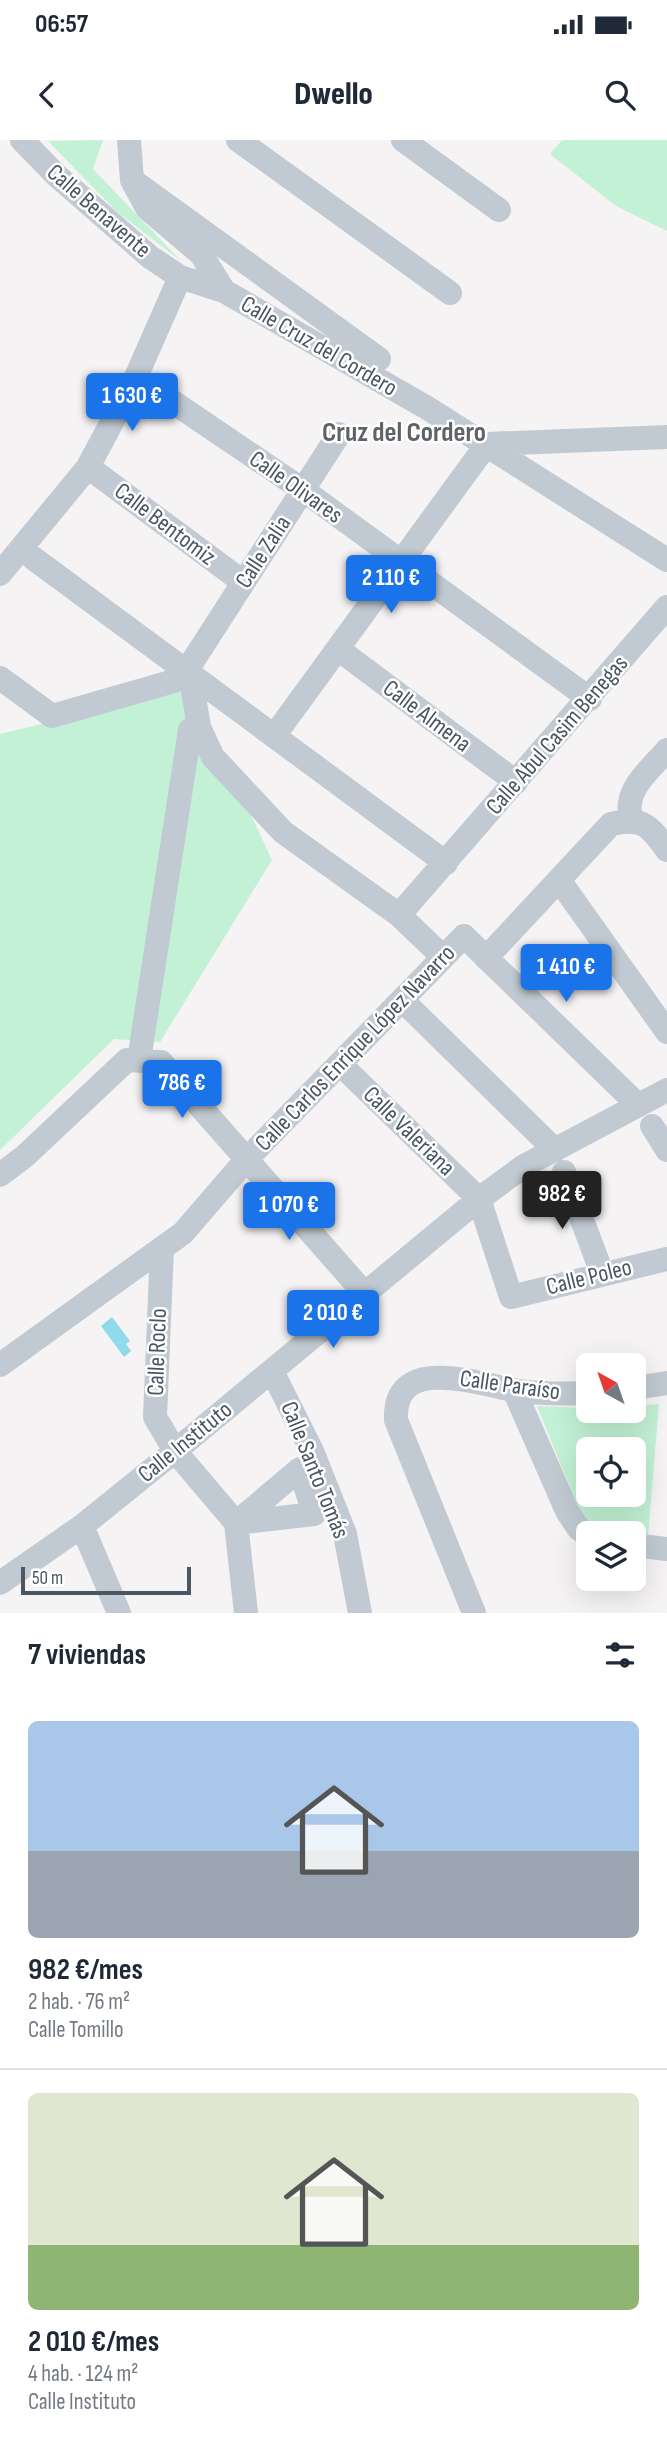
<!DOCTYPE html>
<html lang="es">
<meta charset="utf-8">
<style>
:root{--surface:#fff;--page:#f6f6f7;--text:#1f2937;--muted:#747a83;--line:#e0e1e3;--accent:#1a73e8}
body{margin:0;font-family:"Sofia Sans Condensed",sans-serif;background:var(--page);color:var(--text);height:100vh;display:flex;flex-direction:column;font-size:26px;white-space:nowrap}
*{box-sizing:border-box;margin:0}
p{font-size:23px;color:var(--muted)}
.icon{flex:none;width:38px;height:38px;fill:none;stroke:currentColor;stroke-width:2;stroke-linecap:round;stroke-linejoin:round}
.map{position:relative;height:1473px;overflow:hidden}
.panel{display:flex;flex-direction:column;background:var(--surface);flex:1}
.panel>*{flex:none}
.needle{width:46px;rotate:320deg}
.buttons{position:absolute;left:576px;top:1213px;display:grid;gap:14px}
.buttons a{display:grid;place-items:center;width:70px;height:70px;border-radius:10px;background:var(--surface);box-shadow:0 7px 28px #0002;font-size:35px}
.scale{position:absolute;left:21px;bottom:18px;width:170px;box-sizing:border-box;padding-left:7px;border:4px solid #4a5661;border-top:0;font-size:19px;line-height:24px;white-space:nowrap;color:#4a5661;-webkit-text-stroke:5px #fff;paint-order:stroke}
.price{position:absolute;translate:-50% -60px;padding:0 16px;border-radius:7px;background:var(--accent);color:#fff;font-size:23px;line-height:46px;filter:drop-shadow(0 2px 4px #0008)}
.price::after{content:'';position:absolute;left:50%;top:42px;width:21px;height:16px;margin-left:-10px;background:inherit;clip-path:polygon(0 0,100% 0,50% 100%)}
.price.selected{background:#222;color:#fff}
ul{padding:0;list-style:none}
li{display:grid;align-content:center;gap:14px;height:371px;padding:0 28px}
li+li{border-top:2px solid var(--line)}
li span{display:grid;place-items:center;height:217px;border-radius:10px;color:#555}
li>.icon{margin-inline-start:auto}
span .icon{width:126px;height:126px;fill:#fffc;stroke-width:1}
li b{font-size:30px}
h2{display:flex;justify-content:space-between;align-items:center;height:84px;padding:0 28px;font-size:30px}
.status{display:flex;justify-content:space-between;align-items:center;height:49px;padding:0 35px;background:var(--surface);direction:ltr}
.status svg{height:19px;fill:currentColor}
header{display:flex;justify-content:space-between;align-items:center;height:91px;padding:0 28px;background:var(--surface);font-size:32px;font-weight:800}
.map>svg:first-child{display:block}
.green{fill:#c3f1d5;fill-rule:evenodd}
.water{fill:#90daee}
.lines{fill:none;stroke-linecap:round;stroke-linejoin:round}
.street{stroke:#c1cad2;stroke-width:24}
.labels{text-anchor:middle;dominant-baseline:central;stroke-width:5;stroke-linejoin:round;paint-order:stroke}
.street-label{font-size:24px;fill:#4a5661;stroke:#fff}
.quarter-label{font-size:28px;font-weight:bold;fill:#5f6368;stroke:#fff}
</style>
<div class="status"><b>06:57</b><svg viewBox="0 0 49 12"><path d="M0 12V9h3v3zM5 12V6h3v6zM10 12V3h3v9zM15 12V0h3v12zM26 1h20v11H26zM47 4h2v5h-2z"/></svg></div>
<header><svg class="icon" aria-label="back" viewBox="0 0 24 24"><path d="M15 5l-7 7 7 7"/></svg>Dwello<svg class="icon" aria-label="search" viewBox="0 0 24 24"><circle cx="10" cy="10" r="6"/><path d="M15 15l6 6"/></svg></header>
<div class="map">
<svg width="667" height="1473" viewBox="0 0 667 1473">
<rect width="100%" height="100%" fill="#f5f3f3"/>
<path class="green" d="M103 0 93 29 181 121 116 71 48 1Z
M562 0H667V91L616 66 550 14Z
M183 550 244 660 272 720 160 902 114 899 0 1010V594Z
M659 1264 648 1397 634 1396V1393C610 1393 598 1392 581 1375L537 1266 634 1270V1266ZM588 1309H634V1354H588Z"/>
<path class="water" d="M112 1177 130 1201 126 1204 131 1211 124 1217 101 1186Z"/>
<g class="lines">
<path class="street" d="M22 0 56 35 150 117 180 137 224 151 429 269 667 420
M129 0 132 40 147 68 201 114 224 151
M238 0 450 153
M403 0 499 70
M132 40 379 219
M136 237 303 350 590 559
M487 304 667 297
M88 327 243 442
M33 418 446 723
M0 434 88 327 136 237 180 137
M338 509 516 642
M190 533 199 587 213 617 283 692 399 775 442 816
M0 538 52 576 174 541 187 530 339 294
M274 596 487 304
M631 679C623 650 649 631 667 610
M559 740 667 892
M399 775 667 467
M486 818 611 684C643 677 649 685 667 710
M402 860 555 1010
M139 920 190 590
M340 924 479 1059 511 1157 667 1119
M652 986 667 1010
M564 1032 602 1133
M0 1035 25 1016 127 920 161 922 365 1154
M162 1108 155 1277 175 1311 236 1383 246 1473
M0 1225 183 1093 246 1020 464 796 637 964
M272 1231 312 1311 345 1394 360 1473
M634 1248 667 1243
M514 1250 567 1371 579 1389 588 1395
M300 1329 314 1374 236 1383Z
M82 1386 119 1473
M634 1405 667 1409
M0 1443 82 1386 175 1311 479 1059 524 1026 667 950
M474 1473 396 1280C393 1214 476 1243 513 1250 538 1254 563 1254 588 1253"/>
</g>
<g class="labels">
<g class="street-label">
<text transform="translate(99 71) rotate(41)">Calle Benavente</text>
<text transform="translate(319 206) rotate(30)">Calle Cruz del Cordero</text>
<text transform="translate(296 347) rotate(35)">Calle Olivares</text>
<text transform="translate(165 384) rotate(37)">Calle Bentomiz</text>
<text transform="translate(263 412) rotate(-57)">Calle Zalia</text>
<text transform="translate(427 576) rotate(37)">Calle Almena</text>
<text transform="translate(557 595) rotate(-49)">Calle Abul Casim Benegas</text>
<text transform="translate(355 908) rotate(-46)">Calle Carlos Enrique López Navarro</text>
<text transform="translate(409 991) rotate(44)">Calle Valeriana</text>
<text transform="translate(589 1137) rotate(-14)">Calle Poleo</text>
<text transform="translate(157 1212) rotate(-88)">Calle Roclo</text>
<text transform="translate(510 1245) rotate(8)">Calle Paraíso</text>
<text transform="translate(185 1302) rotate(-39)">Calle Instituto</text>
<text transform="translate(315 1330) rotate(68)">Calle Santo Tomás</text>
</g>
<g class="quarter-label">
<text x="404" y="292">Cruz del Cordero</text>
</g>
</g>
</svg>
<div class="buttons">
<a><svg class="needle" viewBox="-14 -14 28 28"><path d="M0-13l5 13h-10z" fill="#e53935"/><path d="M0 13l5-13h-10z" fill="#747a83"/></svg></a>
<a><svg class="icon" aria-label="locate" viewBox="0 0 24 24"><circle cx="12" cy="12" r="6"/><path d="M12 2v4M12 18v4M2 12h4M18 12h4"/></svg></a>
<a><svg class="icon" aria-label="layers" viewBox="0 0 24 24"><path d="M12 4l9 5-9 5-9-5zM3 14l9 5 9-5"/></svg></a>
</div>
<div class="scale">50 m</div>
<b class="price" style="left:132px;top:293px">1 630 €</b>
<b class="price" style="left:391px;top:475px">2 110 €</b>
<b class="price" style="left:566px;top:864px">1 410 €</b>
<b class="price" style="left:182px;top:980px">786 €</b>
<b class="price selected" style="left:562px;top:1091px">982 €</b>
<b class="price" style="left:289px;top:1102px">1 070 €</b>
<b class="price" style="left:333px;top:1210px">2 010 €</b>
</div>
<section class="panel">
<h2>7 viviendas<svg class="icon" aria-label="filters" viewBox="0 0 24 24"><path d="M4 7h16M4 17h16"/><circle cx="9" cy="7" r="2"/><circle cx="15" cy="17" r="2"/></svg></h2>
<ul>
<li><span style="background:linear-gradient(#a9c7e8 60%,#9aa5b1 0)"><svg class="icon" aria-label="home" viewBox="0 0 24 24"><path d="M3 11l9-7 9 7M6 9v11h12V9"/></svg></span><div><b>982 €/mes</b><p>2 hab. · 76 m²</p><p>Calle Tomillo</p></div></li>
<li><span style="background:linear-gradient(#dfe7d0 70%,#8fb573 0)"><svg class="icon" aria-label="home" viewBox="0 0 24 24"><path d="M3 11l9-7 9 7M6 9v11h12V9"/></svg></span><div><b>2 010 €/mes</b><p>4 hab. · 124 m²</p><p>Calle Instituto</p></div></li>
</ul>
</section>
